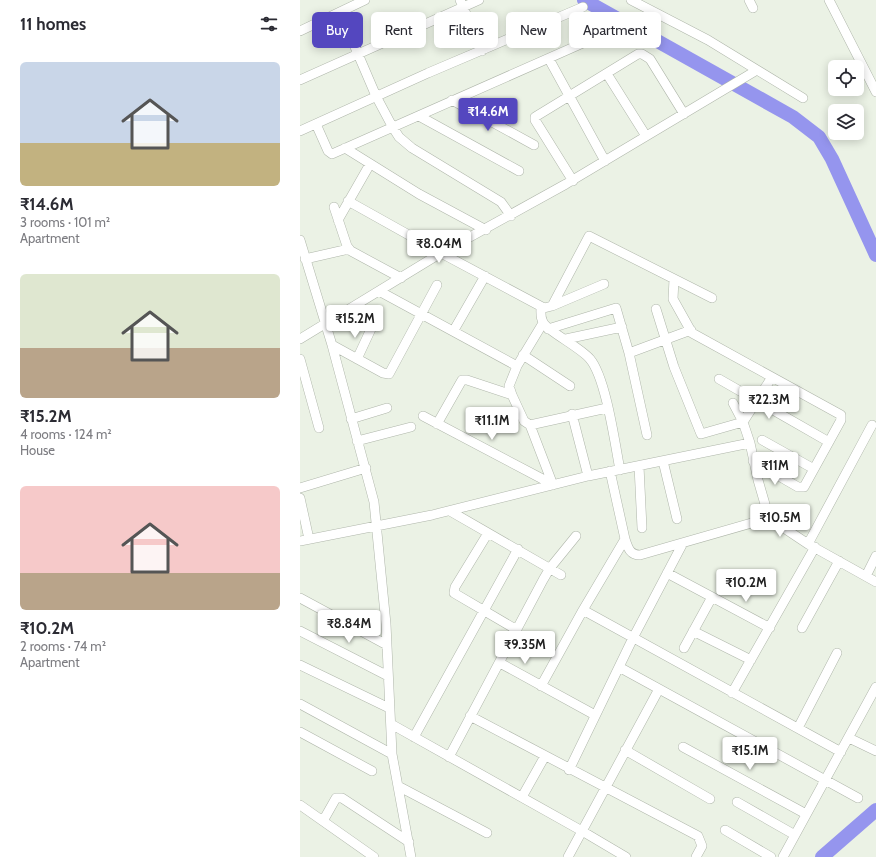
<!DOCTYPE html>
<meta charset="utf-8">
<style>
:root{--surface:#fff;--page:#f2f2f3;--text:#2b2b33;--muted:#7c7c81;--accent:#5447bf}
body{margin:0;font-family:Cabin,sans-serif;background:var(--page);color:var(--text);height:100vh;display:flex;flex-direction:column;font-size:15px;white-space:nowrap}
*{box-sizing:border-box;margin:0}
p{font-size:13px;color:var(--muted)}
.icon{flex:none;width:22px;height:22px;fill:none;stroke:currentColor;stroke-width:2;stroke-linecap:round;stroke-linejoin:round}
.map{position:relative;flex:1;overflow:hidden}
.drawer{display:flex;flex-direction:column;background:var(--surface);width:300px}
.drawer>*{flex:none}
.top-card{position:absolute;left:12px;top:12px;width:380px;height:36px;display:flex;gap:8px}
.tools{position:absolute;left:528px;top:60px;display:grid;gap:8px}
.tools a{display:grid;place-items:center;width:36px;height:36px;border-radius:6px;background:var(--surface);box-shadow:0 2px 10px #0003;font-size:20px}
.price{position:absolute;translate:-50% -34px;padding:0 9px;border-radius:4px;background:#fff;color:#222;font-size:13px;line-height:26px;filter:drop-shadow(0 1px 2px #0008)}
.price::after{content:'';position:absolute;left:50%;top:24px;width:12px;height:9px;margin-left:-6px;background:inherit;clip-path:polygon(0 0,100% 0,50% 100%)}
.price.on{background:var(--accent);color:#fff}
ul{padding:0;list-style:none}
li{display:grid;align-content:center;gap:8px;height:212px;padding:0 20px}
li span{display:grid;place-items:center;height:124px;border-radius:6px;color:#555}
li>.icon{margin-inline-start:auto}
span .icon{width:72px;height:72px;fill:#fffc;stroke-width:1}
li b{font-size:17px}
h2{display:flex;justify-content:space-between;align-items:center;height:48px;padding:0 20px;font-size:17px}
.pill{padding:0 14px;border-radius:6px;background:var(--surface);box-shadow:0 2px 10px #0003;font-size:14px;line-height:36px}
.pill.on{background:var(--accent);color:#fff}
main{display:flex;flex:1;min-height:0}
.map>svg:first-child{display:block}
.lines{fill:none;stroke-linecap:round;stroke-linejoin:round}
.river{stroke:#9595ee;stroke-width:14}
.street-casing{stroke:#afb6aa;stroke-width:10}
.street{stroke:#fff;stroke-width:9}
</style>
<main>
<section class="drawer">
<h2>11 homes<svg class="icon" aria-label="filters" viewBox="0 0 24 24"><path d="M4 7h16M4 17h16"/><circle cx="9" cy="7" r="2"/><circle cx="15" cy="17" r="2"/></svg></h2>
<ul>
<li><span style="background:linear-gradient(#c9d6e8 65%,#c2b280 0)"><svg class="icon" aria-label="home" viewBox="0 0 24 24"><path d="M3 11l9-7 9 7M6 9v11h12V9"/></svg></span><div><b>₹14.6M</b><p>3 rooms · 101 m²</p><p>Apartment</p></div></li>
<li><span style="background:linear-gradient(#dfe7d0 60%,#b9a48a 0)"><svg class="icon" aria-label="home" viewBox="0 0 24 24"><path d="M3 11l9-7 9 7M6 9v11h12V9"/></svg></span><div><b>₹15.2M</b><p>4 rooms · 124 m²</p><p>House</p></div></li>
<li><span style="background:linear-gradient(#f6c9c9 70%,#b9a48a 0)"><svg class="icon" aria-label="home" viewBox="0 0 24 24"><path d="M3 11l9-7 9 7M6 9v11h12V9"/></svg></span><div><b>₹10.2M</b><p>2 rooms · 74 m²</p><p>Apartment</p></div></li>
</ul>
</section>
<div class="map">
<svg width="576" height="857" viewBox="0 0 576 857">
<rect width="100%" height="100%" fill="#ebf2e5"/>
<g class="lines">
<path class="river" d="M284 0 493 117 519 137 532 159 576 255
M522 857 576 810"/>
<g class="street-casing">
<path id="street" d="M160 0 182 51
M331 0 408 40 503 98
M449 0 453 8
M529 0 576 92
M40 12 76 96 92 126 99 137 112 148 201 202 211 216
M0 31 65 0
M249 59 305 161
M307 74 346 136
M0 80 179 0
M152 100 234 145
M119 116 219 171
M16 124 28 151 32 154 317 28
M0 131 128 73 283 7
M45 148 119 194 186 230
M273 181 235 120V117L338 54H342L350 59 384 114
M48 201 141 253 244 308 252 306 304 284
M34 207 47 246 51 251 101 278
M38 220 70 164
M0 240 32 345 74 502 86 624 92 754 111 857
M5 259 49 249
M374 279 373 299 392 333 541 415V420L504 487H498L453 461
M79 291 217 366
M252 306 289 236 412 298
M241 307C241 312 240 317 243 322 247 331 280 347 290 359 306 378 315 444 320 470
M356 309 374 367 401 434 443 422 472 377
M243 323 217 366 209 386 212 395 224 421 230 425 307 408
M248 329 316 308 329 353 347 435
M154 330 185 276
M0 339 141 253 266 184 457 70
M266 339 322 327
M32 345 83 373 89 374 137 285
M329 353 391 330
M223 355 270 386
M0 359 19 428
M57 359 71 329
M419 379 529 442
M433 403 443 422 450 443 458 480 469 518 508 544 576 582
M272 414 288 476
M123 416 252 484
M51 419 87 408
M137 424 162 380H167L212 395
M230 425 253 485
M462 440 514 469
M57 441 111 427
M363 461 377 519
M339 466 342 528
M310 471 325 539C328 548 330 555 340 555L469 518
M0 488 66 468
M0 498 9 539
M150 511 261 575
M188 533 155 587 154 593 217 630
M0 541 132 515 288 476 450 443
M508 544 572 425
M367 573 412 597 384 648
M566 576 576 556
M412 597 470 628
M0 598 87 645
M283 610 325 539
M502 628 539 561
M0 631 88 676
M393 631 451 660
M200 663 295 715
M0 665 89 708
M319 667 558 798
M241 686 283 610 541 752
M432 693 515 547
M0 704 92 754
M170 716 398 836 402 846 396 857
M91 724 282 831 326 857
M498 728 537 653
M0 732 72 771
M114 737 218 549
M549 738 576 751
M383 747 506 814
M325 750 410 799
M149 757 243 580 250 568 276 536
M269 770 333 638 383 543
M98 786 187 833
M222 797 245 756
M437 802 495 835
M0 805 74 857
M23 821 36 798H42L109 842
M425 830 471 857
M268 857 359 689
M483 857 576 687"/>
</g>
<use href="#street" class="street"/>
</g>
</svg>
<div class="tools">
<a><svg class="icon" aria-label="locate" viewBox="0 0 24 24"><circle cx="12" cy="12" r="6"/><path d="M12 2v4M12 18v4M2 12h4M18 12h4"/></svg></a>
<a><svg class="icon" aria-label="layers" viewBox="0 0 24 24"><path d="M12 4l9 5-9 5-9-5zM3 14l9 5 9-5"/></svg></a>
</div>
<b class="price on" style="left:188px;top:132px">₹14.6M</b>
<b class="price" style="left:139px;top:264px">₹8.04M</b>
<b class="price" style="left:55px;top:339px">₹15.2M</b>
<b class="price" style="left:469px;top:420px">₹22.3M</b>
<b class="price" style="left:192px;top:441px">₹11.1M</b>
<b class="price" style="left:475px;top:486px">₹11M</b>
<b class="price" style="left:480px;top:538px">₹10.5M</b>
<b class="price" style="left:446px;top:603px">₹10.2M</b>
<b class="price" style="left:49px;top:644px">₹8.84M</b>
<b class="price" style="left:225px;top:665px">₹9.35M</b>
<b class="price" style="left:450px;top:771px">₹15.1M</b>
<div class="top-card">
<a class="pill on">Buy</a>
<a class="pill">Rent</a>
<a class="pill">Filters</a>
<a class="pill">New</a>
<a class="pill">Apartment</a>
</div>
</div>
</main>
